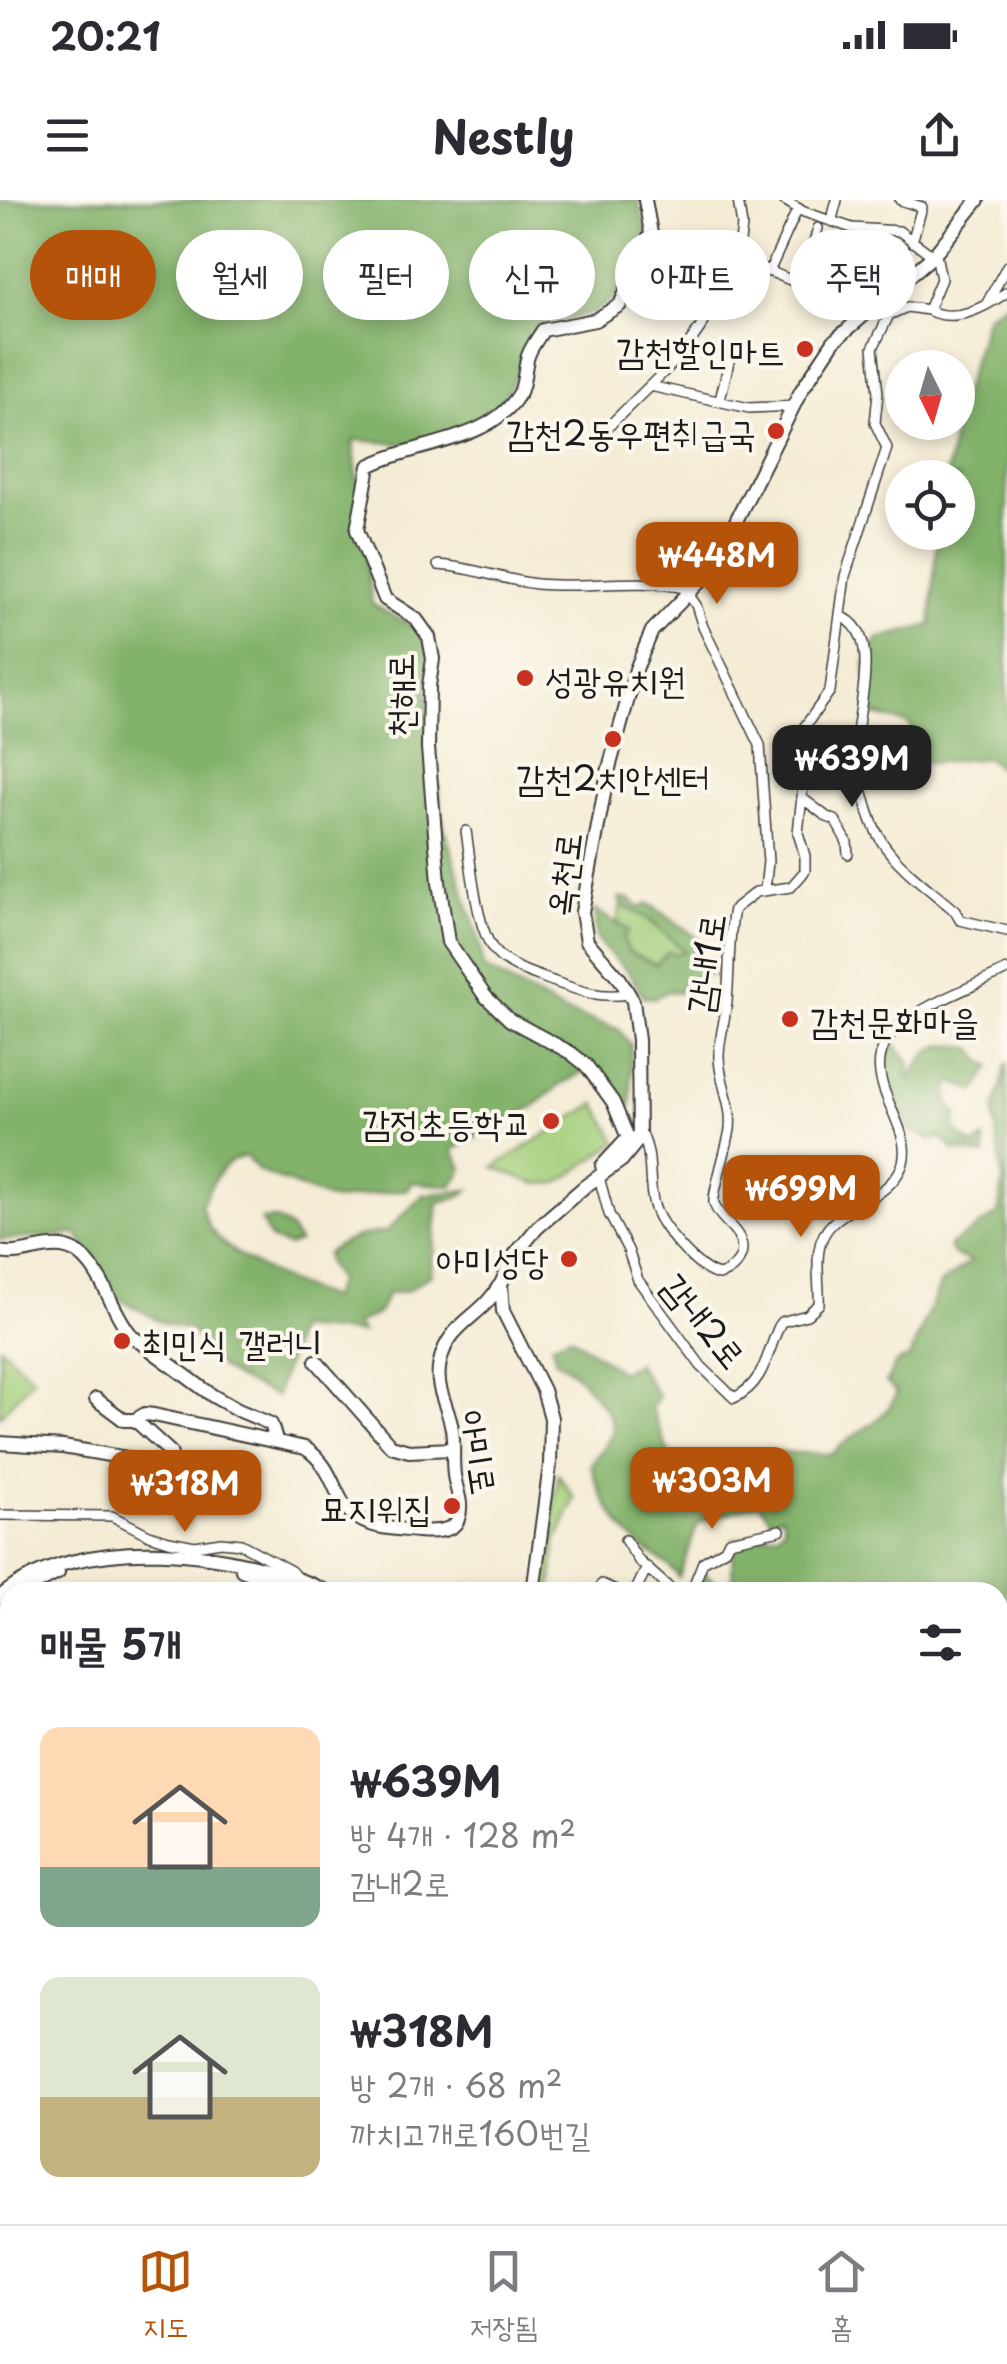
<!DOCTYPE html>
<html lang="ko">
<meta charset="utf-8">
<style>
:root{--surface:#fff;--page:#f7f7f7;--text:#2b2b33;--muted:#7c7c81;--line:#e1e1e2;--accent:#b45309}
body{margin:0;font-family:"Playpen Sans","Poor Story",sans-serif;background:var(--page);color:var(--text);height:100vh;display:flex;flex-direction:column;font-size:38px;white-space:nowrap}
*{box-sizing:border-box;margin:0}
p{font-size:32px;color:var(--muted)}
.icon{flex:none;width:55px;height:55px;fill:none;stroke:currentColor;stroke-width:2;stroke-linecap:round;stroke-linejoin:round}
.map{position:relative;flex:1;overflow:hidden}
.drawer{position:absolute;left:0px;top:1382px;width:1008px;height:642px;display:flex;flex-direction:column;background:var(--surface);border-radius:30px 30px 0 0;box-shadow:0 5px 15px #0003}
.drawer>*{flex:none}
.hud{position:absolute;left:30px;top:30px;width:948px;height:90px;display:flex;gap:20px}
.needle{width:65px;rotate:175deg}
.buttons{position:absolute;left:885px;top:150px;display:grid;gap:20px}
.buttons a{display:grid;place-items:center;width:90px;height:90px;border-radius:50%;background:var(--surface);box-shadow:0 5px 15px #0003;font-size:50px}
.price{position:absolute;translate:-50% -85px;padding:0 22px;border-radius:20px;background:var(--accent);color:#fff;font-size:32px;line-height:65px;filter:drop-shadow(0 2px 5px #0008)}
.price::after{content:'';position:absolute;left:50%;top:60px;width:30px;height:22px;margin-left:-15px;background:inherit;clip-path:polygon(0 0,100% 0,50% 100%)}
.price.selected{background:#222;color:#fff}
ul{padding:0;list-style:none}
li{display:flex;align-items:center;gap:30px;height:250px;padding:0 40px}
li span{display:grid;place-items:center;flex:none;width:280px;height:200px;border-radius:20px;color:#555}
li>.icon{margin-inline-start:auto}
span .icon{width:120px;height:120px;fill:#fffc;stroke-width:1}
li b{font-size:42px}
h2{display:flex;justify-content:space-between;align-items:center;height:120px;padding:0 40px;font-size:42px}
.pill{padding:0 35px;border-radius:45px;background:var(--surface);box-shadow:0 5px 15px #0003;font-size:35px;line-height:90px}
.pill.selected{background:var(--accent);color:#fff}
.status{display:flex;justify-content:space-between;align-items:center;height:70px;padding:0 50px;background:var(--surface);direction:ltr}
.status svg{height:28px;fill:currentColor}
header{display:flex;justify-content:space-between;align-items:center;height:130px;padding:0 40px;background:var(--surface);font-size:45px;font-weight:700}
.menu{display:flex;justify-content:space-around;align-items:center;height:140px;border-top:2px solid var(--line);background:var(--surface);font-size:28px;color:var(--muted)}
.menu a{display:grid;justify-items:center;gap:5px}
.menu .selected{color:var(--accent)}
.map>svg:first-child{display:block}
.green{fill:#a4cf7b;stroke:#60764c;stroke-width:2.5}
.forest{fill:#83b26b;stroke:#506744;stroke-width:2.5}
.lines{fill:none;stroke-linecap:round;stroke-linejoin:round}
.street-casing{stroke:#3c3b38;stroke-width:12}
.secondary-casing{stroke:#3c3b38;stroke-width:16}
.street{stroke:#fff;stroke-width:9}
.secondary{stroke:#fff;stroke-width:12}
.poi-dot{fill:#c8321e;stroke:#fbf7ec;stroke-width:4}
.labels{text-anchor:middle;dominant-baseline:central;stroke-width:8;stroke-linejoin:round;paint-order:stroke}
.poi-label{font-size:35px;fill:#1c1c1c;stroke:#fbf7ec;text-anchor:end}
.street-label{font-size:35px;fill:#1c1c1c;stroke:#fbf7ec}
</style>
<div class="status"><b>20:21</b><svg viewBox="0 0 49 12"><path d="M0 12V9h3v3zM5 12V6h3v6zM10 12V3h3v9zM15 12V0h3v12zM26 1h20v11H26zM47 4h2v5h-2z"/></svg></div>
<header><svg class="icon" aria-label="menu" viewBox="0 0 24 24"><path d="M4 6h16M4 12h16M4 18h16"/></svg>Nestly<svg class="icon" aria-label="share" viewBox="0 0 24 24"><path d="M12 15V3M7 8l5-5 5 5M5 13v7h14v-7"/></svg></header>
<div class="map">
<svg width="1007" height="2024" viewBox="0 0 1007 2024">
<rect width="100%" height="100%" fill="#fbf7ec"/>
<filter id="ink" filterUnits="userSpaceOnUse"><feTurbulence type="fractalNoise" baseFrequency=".01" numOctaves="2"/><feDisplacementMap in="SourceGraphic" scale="20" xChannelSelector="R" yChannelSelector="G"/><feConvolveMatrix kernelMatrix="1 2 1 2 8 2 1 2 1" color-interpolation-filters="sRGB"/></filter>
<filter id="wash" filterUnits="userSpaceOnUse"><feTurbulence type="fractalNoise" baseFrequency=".0048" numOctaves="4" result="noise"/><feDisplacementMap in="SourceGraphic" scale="40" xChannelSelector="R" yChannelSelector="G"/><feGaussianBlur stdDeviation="2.25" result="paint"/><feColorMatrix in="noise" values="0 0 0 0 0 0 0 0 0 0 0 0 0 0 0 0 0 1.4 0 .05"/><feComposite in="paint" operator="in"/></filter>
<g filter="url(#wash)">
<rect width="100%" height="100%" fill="#f4ecd5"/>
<path class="green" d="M621 705 647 718 685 751 656 765 629 753 623 738 629 731 617 721Z
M596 903 617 942 559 983 536 984 494 967Z
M0 1146 33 1178 0 1216Z
M558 1274 575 1299 556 1342 551 1392H544Z"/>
<path class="forest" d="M0 0H638L646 32 616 98 593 113 543 124 494 216 421 245 353 240 372 404 417 429 426 443 429 460 426 488 443 624 479 740 484 768 565 812 618 829 631 845V906L628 909 593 866 560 885 533 907 452 950 463 969 452 986 411 982 407 989 337 1000 327 998 259 971 246 956C221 959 211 985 201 1006 204 1013 206 1022 210 1028 230 1059 297 1087 331 1098L338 1080 328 1065 326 1054C345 1039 362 1034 386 1032L423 995 468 990 458 998 438 1002 431 1074 407 1091 387 1094 378 1113 356 1124 361 1133 297 1128 276 1196C232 1177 218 1174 193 1131L164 1123 118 1098 77 1034 0 1040Z
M1007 103V576L988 558 916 564 910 524 868 513 870 503 865 464 877 439 931 425 937 333 958 332V278L946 277 958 210 987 115Z
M619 698 630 699 639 708 649 704 695 736 702 745 698 754 704 767 716 768 714 773 697 777 678 793 668 791 655 798 644 797 629 773 600 744 596 736 595 710 629 731 623 738 629 752 656 765 668 752 675 754 685 751 647 718 621 705Z
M892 841 909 861 910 879C929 846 936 840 974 849L982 861 991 866 976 891 951 882 948 892 949 906 957 913 955 930 973 946 984 939 985 955 954 950 941 937 932 940 909 930C892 904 872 870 892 841Z
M1007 862V1762L998 1772V1392H693L702 1371 716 1383H732L733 1340 778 1333 784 1326 782 1315 772 1320 758 1303 698 1323 679 1377C670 1363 654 1357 641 1346 619 1328 596 1292 591 1264 617 1230 622 1228 593 1194 581 1180 574 1169 556 1161L552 1144 570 1136 621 1172 636 1163 659 1197 651 1208 671 1259C699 1272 738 1253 767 1252 789 1251 811 1255 832 1254 854 1230 883 1226 897 1193L886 1182 896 1163 909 1158 941 1083 971 1061 954 1055 949 1046 998 1014 1003 982 994 913Z
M275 1019 289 1028 299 1042 288 1046 270 1039 261 1020Z
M133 2015H305L300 2024H130Z"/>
</g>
<g filter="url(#ink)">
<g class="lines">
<g class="street-casing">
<path id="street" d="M900 0 922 7 912 42
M832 19 837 0
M738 58 802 85 818 28
M769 72 798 8
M987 103 1007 66
M928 110C955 124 984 108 1007 92
M650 186 749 208 795 206
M720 200 732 149
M609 226 682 154 700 128 738 58 742 26 738 0
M438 365C472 367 503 380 537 384 586 389 635 377 684 388L696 405 703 427 760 545 768 662 765 689
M840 416C887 433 853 519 856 553 859 580 867 618 882 642 900 669 931 690 955 711L960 720 1007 731
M802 598 827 617 835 620 847 642 848 654
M466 631C471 661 476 737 499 756 514 769 537 775 555 782 582 792 600 798 629 794
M641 933C654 956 647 981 654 1005 659 1026 698 1071 719 1075 730 1072 742 1062 742 1048 741 1029 719 1021 714 1003 712 994 728 945 730 929 733 902 718 880 719 854 720 836 725 819 727 801 730 771 728 739 734 709L756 692 791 687 805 671V656L798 633 804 577 803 529 830 491 845 376 887 248 875 223 878 193 873 148 889 115 907 107 928 110 941 79 937 59 899 31 852 28 804 12 784 0
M599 977 609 1014 628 1050 638 1080 701 1166 734 1198C766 1183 767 1150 781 1122L807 1115 819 1104C820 1087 816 1067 819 1050 825 1007 879 1007 899 972 925 928 846 877 897 828 920 806 977 785 1007 770
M0 1315 112 1316 149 1335 169 1341 195 1346 221 1342 241 1344 291 1371 296 1377
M625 1340 639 1361 674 1392
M602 1384 619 1392
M635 1392 647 1367
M691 1392 703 1362 725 1349 729 1341 780 1330
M495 2015 516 2024"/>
</g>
<g class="secondary-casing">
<path id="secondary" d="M602 966 628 938 613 902 586 865 571 853 510 820 485 796 448 742 439 682 428 548 429 486 433 459 429 437 416 419 385 399 357 330 369 266C415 242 490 243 519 194 525 184 524 168 528 156 531 147 538 138 543 130L595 120 620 105 651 33 645 0
M0 1052C22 1057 40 1044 62 1047 100 1052 109 1112 133 1137L213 1196 238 1210 271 1224 276 1240
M316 1161 391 1246 409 1251 451 1249
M96 1199 124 1220H135
M0 1243 63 1247 167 1265 173 1262 170 1252 135 1220 145 1214 154 1215 305 1248C338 1269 332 1304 359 1319 377 1329 397 1329 418 1331 431 1332 453 1333 458 1319 463 1306 458 1294 455 1281 451 1264 455 1246 452 1229 448 1205 434 1188 440 1162 449 1122 481 1118 499 1086
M242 1370 302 1392
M21 1392 58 1373
M533 1392 550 1265 551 1218 543 1190 503 1111 501 1084 513 1057 537 1028 584 987 622 960 639 939 638 840 633 801 620 779 587 741 582 712 608 572 636 469 652 431 712 369 801 191 834 141 934 55 978 0
M0 1397C81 1329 239 1349 328 1392
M0 1412 10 1402
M998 1932 1007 1939"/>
</g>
<use href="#street" class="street"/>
<use href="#secondary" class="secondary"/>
</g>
</g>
<g class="poi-dot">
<circle cx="805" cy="149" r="10"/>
<circle cx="776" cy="231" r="10"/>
<circle cx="525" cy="478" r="10"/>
<circle cx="613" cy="539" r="10"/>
<circle cx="790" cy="819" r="10"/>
<circle cx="551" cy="921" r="10"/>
<circle cx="569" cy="1059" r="10"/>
<circle cx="122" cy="1141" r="10"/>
<circle cx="452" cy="1306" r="10"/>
</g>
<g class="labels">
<g class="poi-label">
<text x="785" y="149">감천할인마트</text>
<text x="756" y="231">감천2동우편취급국</text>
<text x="545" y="478" text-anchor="start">성광유치원</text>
<text x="613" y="576" text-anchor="middle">감천2치안센터</text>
<text x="810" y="819" text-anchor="start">감천문화마을</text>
<text x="531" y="921">감정초등학교</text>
<text x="549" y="1059">아미성당</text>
<text x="142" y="1141" text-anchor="start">최민식 갤러니</text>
<text x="432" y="1306">묘지위집</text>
</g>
<g class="street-label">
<text transform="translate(398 495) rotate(-90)">천해로</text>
<text transform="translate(562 674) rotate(-83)">옥천로</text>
<text transform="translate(704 763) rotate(-82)">감내1로</text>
<text transform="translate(705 1120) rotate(51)">감내2로</text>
<text transform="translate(480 1252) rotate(81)">아미로</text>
</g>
</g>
</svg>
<div class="buttons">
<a><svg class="needle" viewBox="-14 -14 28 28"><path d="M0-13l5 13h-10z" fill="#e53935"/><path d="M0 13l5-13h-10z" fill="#7c7c81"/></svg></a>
<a><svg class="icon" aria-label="locate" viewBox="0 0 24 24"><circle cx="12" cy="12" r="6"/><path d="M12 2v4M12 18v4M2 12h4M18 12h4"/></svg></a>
</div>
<b class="price" style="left:717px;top:407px">₩448M</b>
<b class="price selected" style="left:852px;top:610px">₩639M</b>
<b class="price" style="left:801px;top:1040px">₩699M</b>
<b class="price" style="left:712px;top:1332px">₩303M</b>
<b class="price" style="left:185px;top:1335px">₩318M</b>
<div class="hud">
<a class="pill selected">매매</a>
<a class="pill">월세</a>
<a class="pill">필터</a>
<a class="pill">신규</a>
<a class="pill">아파트</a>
<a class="pill">주택</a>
</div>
<section class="drawer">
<h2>매물 5개<svg class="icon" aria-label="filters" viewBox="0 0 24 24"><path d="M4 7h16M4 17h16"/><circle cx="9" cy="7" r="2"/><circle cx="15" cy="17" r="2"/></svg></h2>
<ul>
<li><span style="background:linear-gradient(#ffd9b3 70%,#7fa58c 0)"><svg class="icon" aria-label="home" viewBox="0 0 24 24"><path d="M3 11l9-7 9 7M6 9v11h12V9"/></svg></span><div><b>₩639M</b><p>방 4개 · 128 m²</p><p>감내2로</p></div></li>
<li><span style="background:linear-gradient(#dfe7d0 60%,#c2b280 0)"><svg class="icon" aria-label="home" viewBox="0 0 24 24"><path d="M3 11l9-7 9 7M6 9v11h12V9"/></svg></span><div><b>₩318M</b><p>방 2개 · 68 m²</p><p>까치고개로160번길</p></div></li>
</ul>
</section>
</div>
<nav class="menu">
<a class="selected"><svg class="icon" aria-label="map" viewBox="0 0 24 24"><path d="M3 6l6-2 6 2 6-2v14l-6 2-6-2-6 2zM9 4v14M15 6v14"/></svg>지도</a>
<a><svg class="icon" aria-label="saved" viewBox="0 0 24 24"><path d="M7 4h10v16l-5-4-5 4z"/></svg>저장됨</a>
<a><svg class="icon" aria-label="home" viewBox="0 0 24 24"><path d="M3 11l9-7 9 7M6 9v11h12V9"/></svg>홈</a>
</nav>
